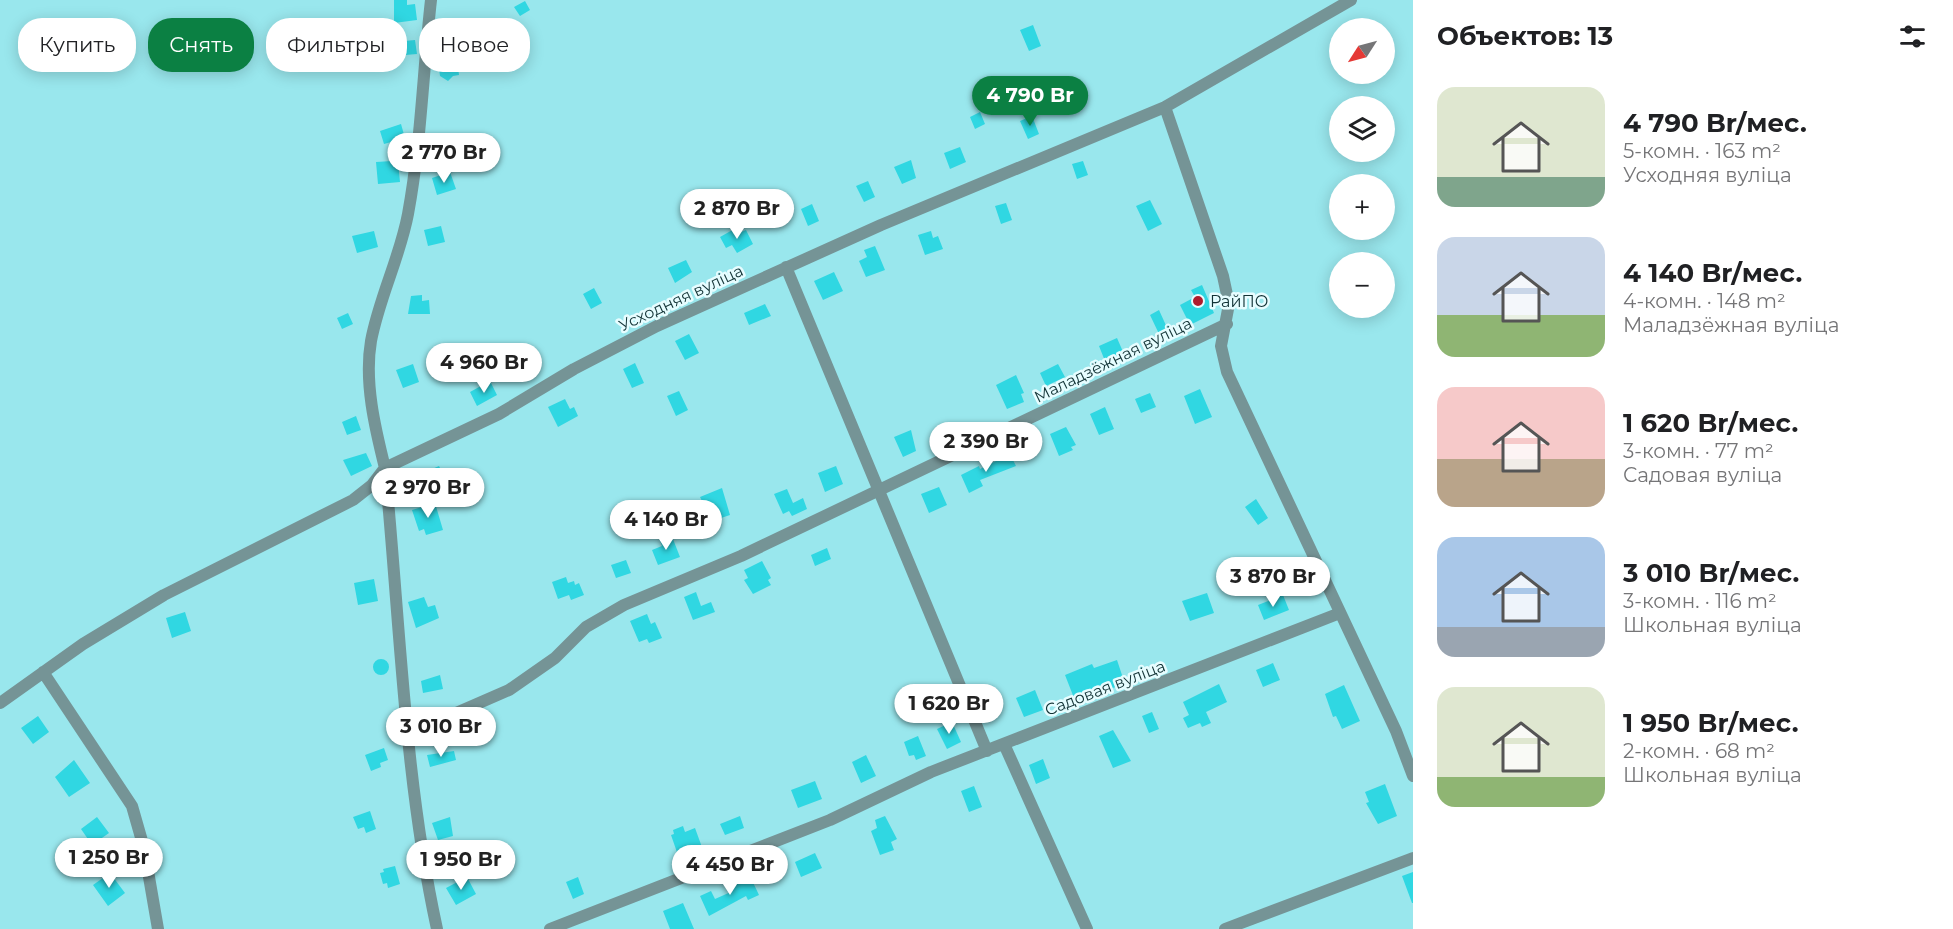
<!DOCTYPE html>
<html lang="ru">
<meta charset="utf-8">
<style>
:root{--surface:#fff;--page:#f2f2f2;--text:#202124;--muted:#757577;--accent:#0b8043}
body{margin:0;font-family:Montserrat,sans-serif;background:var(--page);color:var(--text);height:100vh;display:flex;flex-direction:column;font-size:22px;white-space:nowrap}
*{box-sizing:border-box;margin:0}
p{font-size:20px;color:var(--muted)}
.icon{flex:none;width:33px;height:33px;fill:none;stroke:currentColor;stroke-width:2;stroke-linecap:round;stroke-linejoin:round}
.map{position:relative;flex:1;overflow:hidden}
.sheet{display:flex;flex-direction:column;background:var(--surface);width:540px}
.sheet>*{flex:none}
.guide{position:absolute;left:18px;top:18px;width:570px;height:54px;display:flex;gap:12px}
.needle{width:39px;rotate:234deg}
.tools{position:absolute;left:1329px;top:18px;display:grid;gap:12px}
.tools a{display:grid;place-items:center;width:66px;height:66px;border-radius:50%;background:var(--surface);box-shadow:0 3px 15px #0003;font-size:30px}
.price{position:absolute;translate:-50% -51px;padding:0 14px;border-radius:21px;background:#fff;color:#222;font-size:20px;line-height:39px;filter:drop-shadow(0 2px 3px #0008)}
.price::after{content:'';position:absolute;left:50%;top:36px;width:18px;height:14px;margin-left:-9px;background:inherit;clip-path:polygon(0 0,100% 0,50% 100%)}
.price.selected{background:var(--accent);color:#fff}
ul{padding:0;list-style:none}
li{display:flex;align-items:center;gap:18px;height:150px;padding:0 24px}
li span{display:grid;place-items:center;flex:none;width:168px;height:120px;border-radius:18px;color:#555}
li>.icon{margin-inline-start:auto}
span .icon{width:72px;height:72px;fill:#fffc;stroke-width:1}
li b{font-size:26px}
h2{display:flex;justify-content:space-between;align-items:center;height:72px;padding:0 24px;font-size:26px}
.tag{padding:0 21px;border-radius:24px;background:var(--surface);box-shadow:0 3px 15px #0003;font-size:21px;line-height:54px}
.tag.selected{background:var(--accent);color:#fff}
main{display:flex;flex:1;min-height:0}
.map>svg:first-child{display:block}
.building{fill:#30d7e2}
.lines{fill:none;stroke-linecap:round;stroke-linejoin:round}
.street{stroke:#759496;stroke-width:12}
.poi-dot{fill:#af1b2d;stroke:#e7fdff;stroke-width:2}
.labels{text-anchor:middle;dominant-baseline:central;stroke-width:5;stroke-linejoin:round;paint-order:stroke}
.street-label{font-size:16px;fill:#113235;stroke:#e7fdff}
.poi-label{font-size:16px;fill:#113235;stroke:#e7fdff;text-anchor:start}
</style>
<main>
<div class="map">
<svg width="1413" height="929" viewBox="0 0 1413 929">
<rect width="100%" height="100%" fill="#99e7ed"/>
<path class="building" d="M394 0H407V5L415 4 417 20 394 23Z
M525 1 530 10 520 16 514 7Z
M1033 25 1041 46 1029 51 1020 30Z
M415 40 417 54 394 56 393 42Z
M456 51 459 75 453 76 448 81 440 76 437 54Z
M980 112 985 124 975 129 970 117Z
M1032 116 1039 134 1028 139 1020 121Z
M401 124 405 138 384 144 380 131Z
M960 147 966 162 950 169 944 153Z
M911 160 916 178 902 184 894 167Z
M392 161 398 162 400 182 378 184 376 162Z
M1083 161 1088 175 1077 179 1072 164Z
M450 172 456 189 437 195 432 178Z
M868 181 875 197 864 202 856 186Z
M1150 200 1162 224 1148 231 1136 206Z
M1006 203 1012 220 1001 224 995 206Z
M812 204 819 221 808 226 801 209Z
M441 226 445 242 428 246 424 230Z
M736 228 739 233 746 230 753 244 737 253 732 245 726 248 720 237Z
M374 231 378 247 357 253 352 236Z
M931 231 933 238 938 236 943 249 925 255 918 235Z
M875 246 885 270 866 277 859 261 867 257 864 250Z
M686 260 692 272 675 283 668 268Z
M834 272 843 291 823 300 814 281Z
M1202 285 1214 313 1190 325 1180 305 1195 297 1191 290Z
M594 288 602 303 591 309 583 294Z
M422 295V301L429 300 430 314H408L411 296Z
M765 304 771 316 749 325 744 313Z
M1159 310 1169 332 1160 336 1150 315Z
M348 313 353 324 342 329 337 318Z
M689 334 699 353 685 360 675 341Z
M1117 338 1124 354 1105 361 1099 346Z
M635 363 644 383 632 388 623 369Z
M413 364 419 382 403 388 396 370Z
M1058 364 1065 377 1046 386 1040 373Z
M1016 375 1024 393 1021 394 1024 402 1007 409 996 385Z
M490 381 497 395 477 406 470 392Z
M1200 389 1212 417 1195 424 1184 396Z
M679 391 688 410 676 416 667 396Z
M1150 393 1156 407 1141 413 1135 399Z
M565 399 570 409 574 407 578 416 558 427 548 407Z
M1105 407 1114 429 1099 435 1090 414Z
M356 416 361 430 347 435 342 422Z
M1066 427 1076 445 1071 447 1073 450 1059 456 1050 434Z
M911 430 916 451 903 457 894 437Z
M366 453 372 466 351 476 343 460Z
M1010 454 1016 466 980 480 983 486 969 493 961 475 979 466 980 469Z
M439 466 449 486 435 493 425 472Z
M836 466 843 484 825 492 818 473Z
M939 487 947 505 929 513 921 494Z
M722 488 730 515 712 521 700 497Z
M787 489 793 503 803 498 807 509 792 516 789 511 783 514 774 494Z
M1256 499 1268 518 1258 525 1245 507Z
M435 503 443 530 426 535 424 529 419 531 412 510Z
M671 534 680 557 658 565 652 550 662 546 659 539Z
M827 548 831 559 815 566 811 555Z
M626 560 631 573 616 578 611 565Z
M762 561 771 578 768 580 771 585 753 594 744 580 748 578 744 570Z
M566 577 568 583 574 581 575 585 579 583 584 595 571 600 569 595 558 599 552 582Z
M374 579 378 601 358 605 354 583Z
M696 592 701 606 711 602 715 612 693 620 684 597Z
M1207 593 1214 613 1190 621 1182 601Z
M1283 595 1289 610 1264 620 1258 605Z
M424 597 428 607 435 605 439 618 416 628 408 602Z
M185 612 191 631 172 638 166 618Z
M647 614 651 624 655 622 662 638 649 643 647 639 639 642 630 621Z
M373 667a8 8 0 1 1 16 0a8 8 0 1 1-16 0Z
M1117 660 1125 684 1082 698 1081 696 1074 698 1065 675 1092 664 1094 668Z
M1273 663 1280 680 1263 687 1256 670Z
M440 675 443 689 423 693 421 681Z
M1219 684 1227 702 1206 712 1211 723 1202 727 1200 723 1188 728 1183 718 1189 715 1183 702Z
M1344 685 1360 721 1342 729 1336 716 1333 717 1325 694Z
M1035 690 1043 710 1024 717 1016 698Z
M1152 712 1159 729 1149 733 1142 716Z
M38 716 49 732 33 744 21 728Z
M952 722 961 742 947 749 937 729Z
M1113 730 1131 761 1113 768 1099 736Z
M918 736 926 756 916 760 914 755 909 756 904 742Z
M384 748 388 760 380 763 381 767 371 771 365 755Z
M454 751 456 760 430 767 427 755Z
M866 755 876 776 861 783 852 762Z
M1043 759 1050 778 1036 784 1029 765Z
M74 760 90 783 69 797 55 777Z
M815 781 822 799 798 808 791 790Z
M1385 784 1397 816 1378 824 1366 803 1369 802 1365 792Z
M974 786 982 807 969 812 961 791Z
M370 811 376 829 366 833 364 827 358 829 353 817Z
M740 816 744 828 725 835 720 824Z
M885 816 897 839 891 842 894 850 880 855 871 831 877 828 875 820Z
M97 817 109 833 92 845 81 829Z
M450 817 453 836 438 840 432 823Z
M683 826 685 832 695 828 703 850 679 858 671 835 674 834 673 830Z
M815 853 822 868 801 877 795 862Z
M395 866 400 884 388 888 387 883 383 884 380 873 384 872 383 869Z
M1413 872V903H1412L1402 876Z
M110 873 125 893 108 906 93 885Z
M750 876 759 895 748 900 746 896 709 916 700 896 711 891 715 899 733 891 731 885Z
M467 877 476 894 456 905 446 888Z
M578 877 584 894 573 899 566 882Z
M683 903 694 929H670L663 911Z"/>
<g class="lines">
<path class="street" d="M431 0C423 71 421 144 408 214 400 257 379 298 371 341 364 382 375 428 385 468 400 621 404 778 437 929
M1165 107 1223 276 1229 304 1221 346 1227 372 1396 731 1413 776
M786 267 987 751
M43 672 132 806 144 848 158 929
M0 703 83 644 164 595 353 500 372 485 385 468 499 414 574 369 657 326 881 225 1165 107 1351 0
M408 734 509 690 555 658 586 627 624 605 741 556 1227 324
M1004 744 1087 929
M550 929 830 820 931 772 1340 613
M1225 929 1413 858"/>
</g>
<circle class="poi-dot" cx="1198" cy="301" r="6"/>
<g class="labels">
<g class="street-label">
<text transform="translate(681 298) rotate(-25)">Усходняя вуліца</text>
<text transform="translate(1113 360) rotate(-26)">Маладзёжная вуліца</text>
<text transform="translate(1105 688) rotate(-21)">Садовая вуліца</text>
</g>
<g class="poi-label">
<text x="1210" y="301">РайПО</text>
</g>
</g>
</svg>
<div class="tools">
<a><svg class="needle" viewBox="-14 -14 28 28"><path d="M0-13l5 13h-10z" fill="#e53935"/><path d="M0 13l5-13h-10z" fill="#757577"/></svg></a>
<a><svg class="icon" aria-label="layers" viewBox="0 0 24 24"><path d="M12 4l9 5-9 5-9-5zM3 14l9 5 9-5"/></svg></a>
<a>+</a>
<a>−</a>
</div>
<b class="price selected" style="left:1030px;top:127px">4 790 Br</b>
<b class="price" style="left:444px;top:184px">2 770 Br</b>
<b class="price" style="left:737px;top:240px">2 870 Br</b>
<b class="price" style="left:484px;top:394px">4 960 Br</b>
<b class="price" style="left:986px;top:473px">2 390 Br</b>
<b class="price" style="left:428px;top:519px">2 970 Br</b>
<b class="price" style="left:666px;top:551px">4 140 Br</b>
<b class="price" style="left:1273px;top:608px">3 870 Br</b>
<b class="price" style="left:949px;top:735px">1 620 Br</b>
<b class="price" style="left:441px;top:758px">3 010 Br</b>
<b class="price" style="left:109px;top:889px">1 250 Br</b>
<b class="price" style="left:461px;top:891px">1 950 Br</b>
<b class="price" style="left:730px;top:896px">4 450 Br</b>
<div class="guide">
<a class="tag">Купить</a>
<a class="tag selected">Снять</a>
<a class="tag">Фильтры</a>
<a class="tag">Новое</a>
</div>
</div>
<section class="sheet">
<h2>Объектов: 13<svg class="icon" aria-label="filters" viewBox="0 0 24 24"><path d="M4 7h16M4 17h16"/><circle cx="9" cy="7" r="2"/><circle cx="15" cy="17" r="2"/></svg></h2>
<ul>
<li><span style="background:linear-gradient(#dfe7d0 75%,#7fa58c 0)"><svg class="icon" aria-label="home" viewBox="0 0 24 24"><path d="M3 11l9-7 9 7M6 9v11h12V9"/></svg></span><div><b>4 790 Br/мес.</b><p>5-комн. · 163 m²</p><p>Усходняя вуліца</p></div></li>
<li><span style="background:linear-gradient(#c9d6e8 65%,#8fb573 0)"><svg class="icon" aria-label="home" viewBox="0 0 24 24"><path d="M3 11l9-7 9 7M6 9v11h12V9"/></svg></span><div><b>4 140 Br/мес.</b><p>4-комн. · 148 m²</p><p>Маладзёжная вуліца</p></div></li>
<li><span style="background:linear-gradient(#f6c9c9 60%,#b9a48a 0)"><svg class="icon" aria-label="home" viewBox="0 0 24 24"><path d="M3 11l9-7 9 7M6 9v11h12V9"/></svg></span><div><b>1 620 Br/мес.</b><p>3-комн. · 77 m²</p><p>Садовая вуліца</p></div></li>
<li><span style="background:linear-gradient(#a9c7e8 75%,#9aa5b1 0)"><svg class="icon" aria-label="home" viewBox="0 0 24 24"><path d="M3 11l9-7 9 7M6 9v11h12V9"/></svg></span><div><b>3 010 Br/мес.</b><p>3-комн. · 116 m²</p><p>Школьная вуліца</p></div></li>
<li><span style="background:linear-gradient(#dfe7d0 75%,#8fb573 0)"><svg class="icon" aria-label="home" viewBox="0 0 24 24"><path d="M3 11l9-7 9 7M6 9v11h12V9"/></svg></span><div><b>1 950 Br/мес.</b><p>2-комн. · 68 m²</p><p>Школьная вуліца</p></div></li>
</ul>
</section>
</main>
